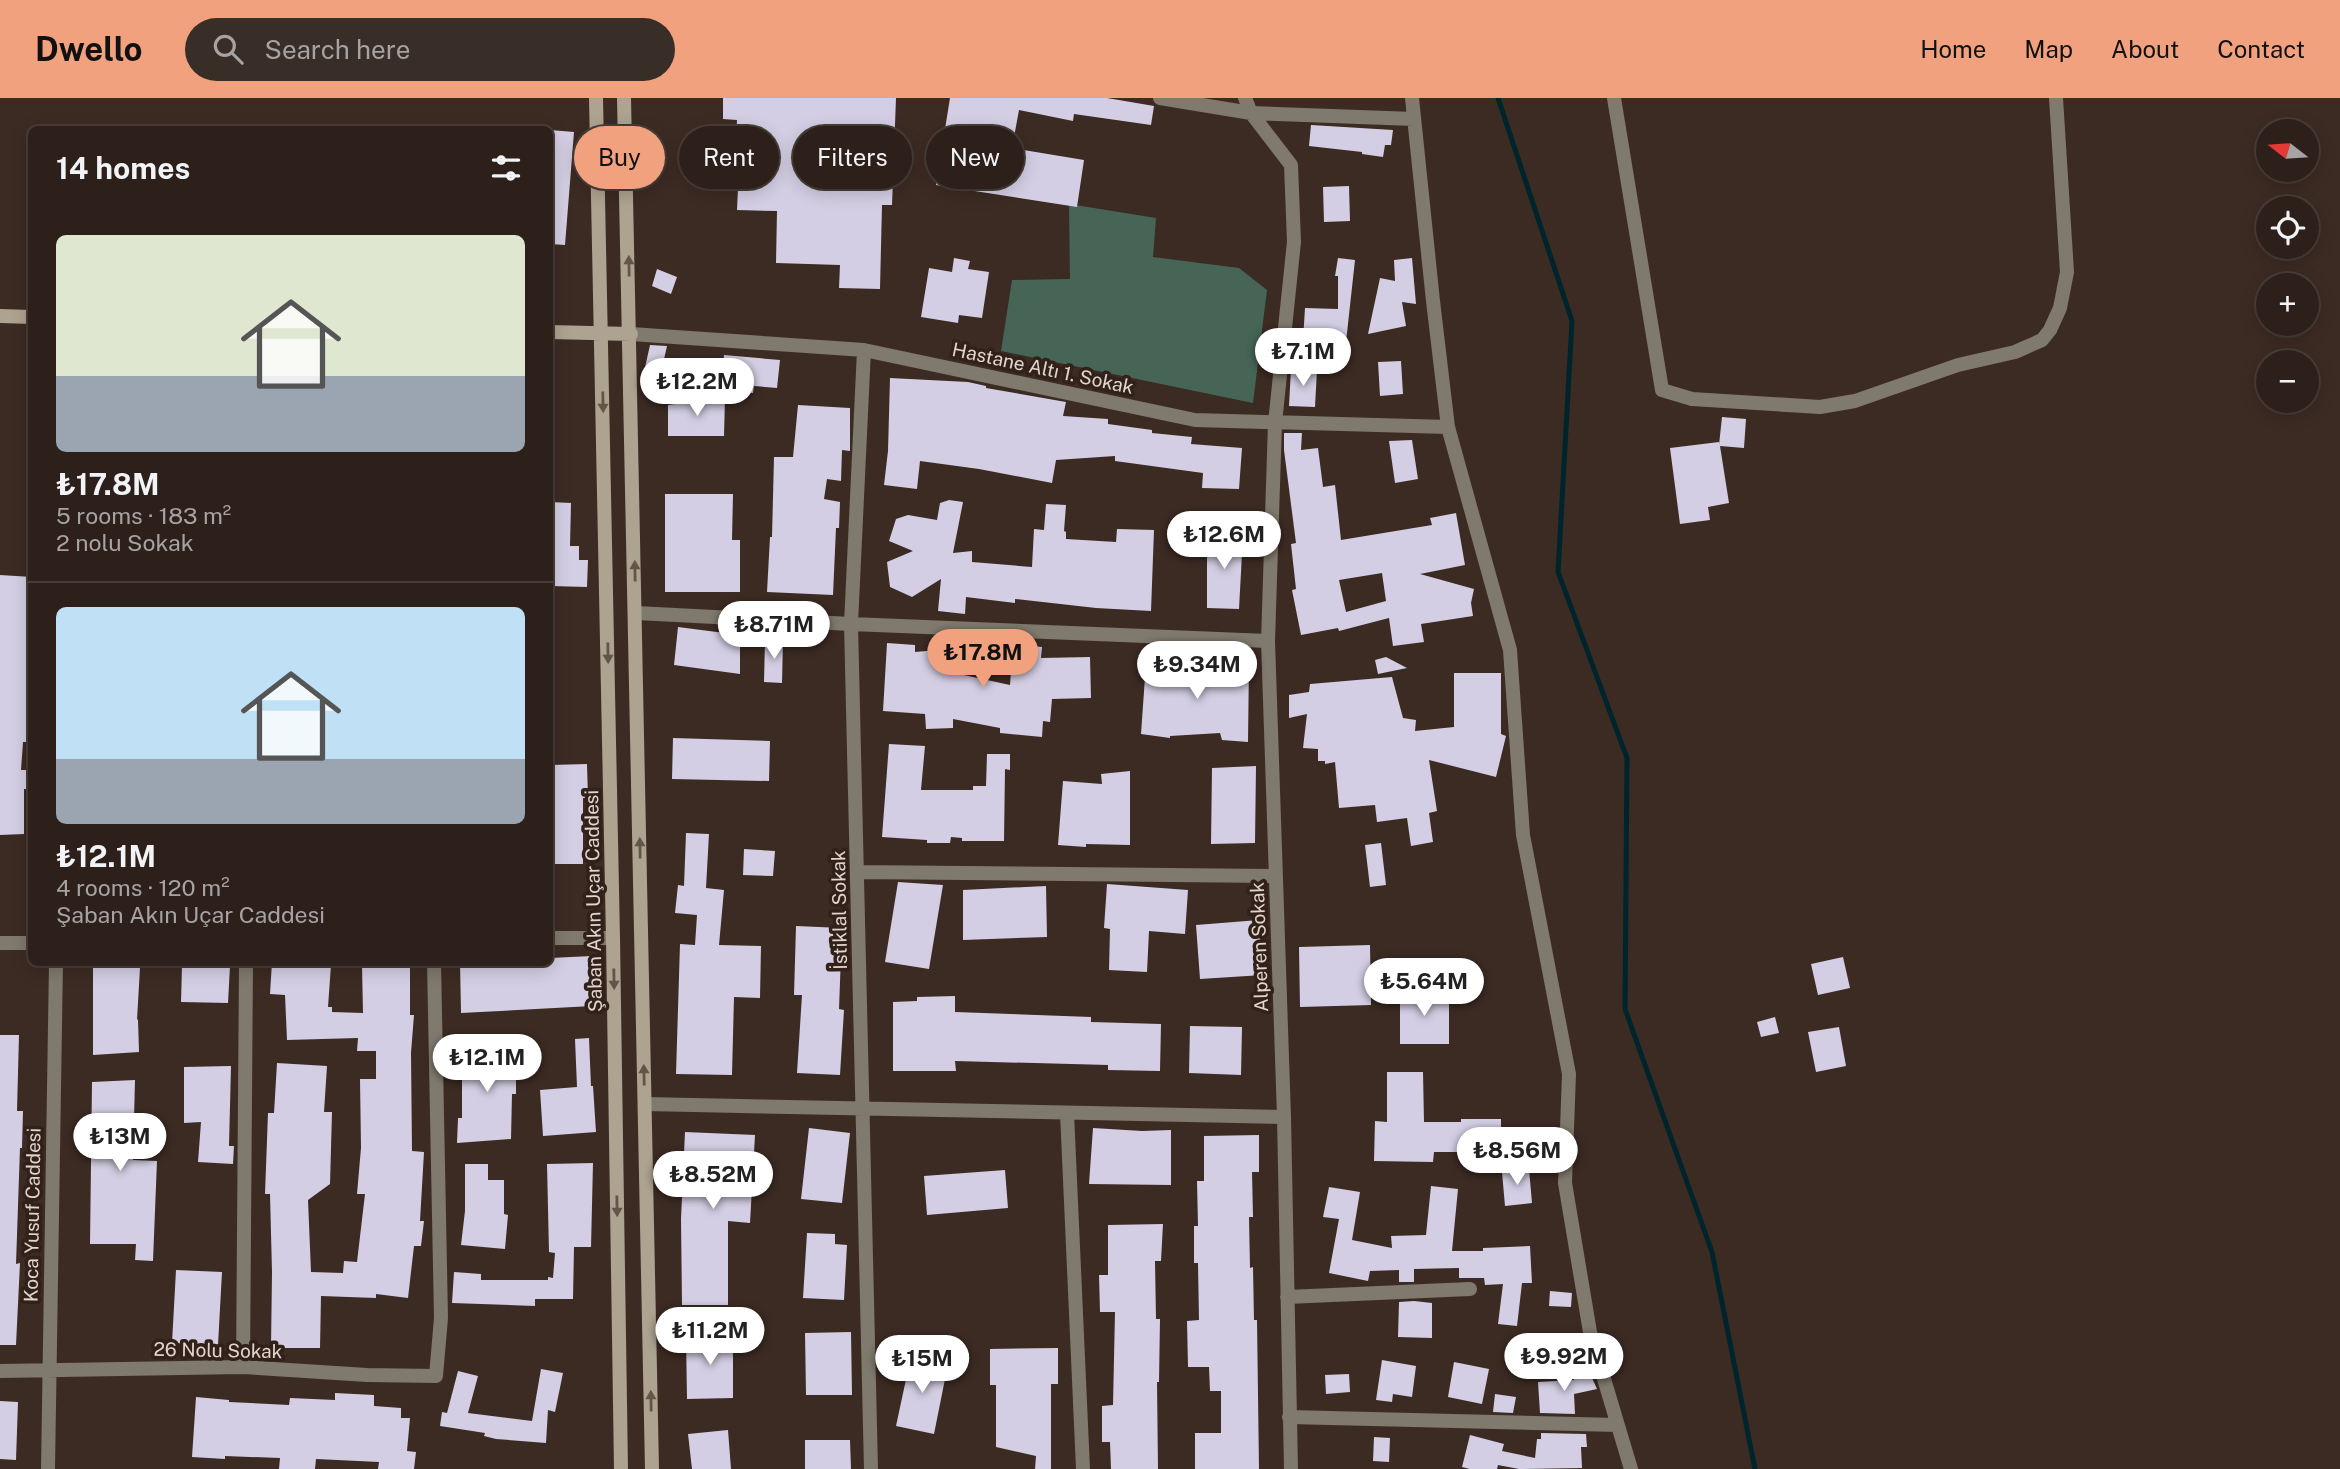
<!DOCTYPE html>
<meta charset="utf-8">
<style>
:root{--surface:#2d201a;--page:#392d27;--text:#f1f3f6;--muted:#a7a3a2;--line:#483e39;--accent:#f1a17d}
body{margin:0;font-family:"Public Sans",sans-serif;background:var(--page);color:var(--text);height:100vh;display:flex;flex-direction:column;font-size:26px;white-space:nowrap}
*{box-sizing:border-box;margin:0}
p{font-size:23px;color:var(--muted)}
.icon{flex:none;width:38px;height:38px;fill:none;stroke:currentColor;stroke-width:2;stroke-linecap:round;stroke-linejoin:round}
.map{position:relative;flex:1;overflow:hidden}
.sheet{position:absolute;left:28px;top:28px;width:525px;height:840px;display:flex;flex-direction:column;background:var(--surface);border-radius:10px;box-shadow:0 4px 18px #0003,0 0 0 2px var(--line)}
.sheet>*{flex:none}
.banner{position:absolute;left:574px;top:28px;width:665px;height:63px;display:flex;gap:14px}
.needle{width:46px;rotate:287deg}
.fabs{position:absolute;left:2256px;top:21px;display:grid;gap:14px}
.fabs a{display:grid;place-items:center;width:63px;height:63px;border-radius:50%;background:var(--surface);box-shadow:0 4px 18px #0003,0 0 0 2px var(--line);font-size:35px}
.price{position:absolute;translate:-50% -60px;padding:0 16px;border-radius:24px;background:#fff;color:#222;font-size:23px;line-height:46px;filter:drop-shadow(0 2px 4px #0008)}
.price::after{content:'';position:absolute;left:50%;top:42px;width:21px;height:16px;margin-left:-10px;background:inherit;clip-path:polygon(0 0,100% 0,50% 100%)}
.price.on{background:var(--accent);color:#111}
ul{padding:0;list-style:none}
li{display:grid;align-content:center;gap:14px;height:371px;padding:0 28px}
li+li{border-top:2px solid var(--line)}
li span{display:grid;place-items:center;height:217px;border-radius:10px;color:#555}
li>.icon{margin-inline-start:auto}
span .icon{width:126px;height:126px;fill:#fffc;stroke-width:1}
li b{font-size:30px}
h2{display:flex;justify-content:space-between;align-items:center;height:84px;padding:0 28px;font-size:30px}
.chip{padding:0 24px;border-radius:32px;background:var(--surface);box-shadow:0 4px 18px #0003,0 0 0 2px var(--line);font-size:24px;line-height:63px}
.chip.on{background:var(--accent);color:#111}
header{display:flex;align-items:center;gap:42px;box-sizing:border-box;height:98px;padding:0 35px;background:var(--accent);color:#111}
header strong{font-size:33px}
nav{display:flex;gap:38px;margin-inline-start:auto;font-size:24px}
.search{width:490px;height:63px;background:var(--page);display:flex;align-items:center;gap:18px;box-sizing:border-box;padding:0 24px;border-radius:38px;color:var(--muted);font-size:26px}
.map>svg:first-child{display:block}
.forest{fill:#466557}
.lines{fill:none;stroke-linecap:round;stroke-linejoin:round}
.stream{stroke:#00242c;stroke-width:5}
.building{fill:#d3cee3;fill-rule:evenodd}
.street{stroke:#80796d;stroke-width:14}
.secondary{stroke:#aea290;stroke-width:14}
.oneway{fill:#645549}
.labels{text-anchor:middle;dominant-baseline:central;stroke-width:7;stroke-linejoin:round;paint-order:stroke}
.street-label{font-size:19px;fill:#e1d5d0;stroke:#322119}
</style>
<header>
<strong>Dwello</strong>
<div class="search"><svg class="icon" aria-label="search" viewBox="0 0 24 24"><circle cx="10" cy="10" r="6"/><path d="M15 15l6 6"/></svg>Search here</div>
<nav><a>Home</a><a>Map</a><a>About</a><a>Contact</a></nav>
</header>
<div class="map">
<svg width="2340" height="1371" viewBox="0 0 2340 1371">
<rect width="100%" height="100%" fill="#3c2b23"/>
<path class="forest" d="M1069 106 1156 120 1153 159 1239 170 1267 192 1253 305 1001 253 1012 182 1070 181Z"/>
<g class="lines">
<path class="stream" d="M1498 0 1572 223 1558 474 1627 660 1625 911 1712 1154 1755 1371"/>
</g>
<path class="building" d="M723 0H896L892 107H882L880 191 839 190 840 167 776 165 777 113 737 112 738 90H744L746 40H736L737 22 723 21Z
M950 0H1107L1154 8 1151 27 1074 16 1073 23 1019 12 1012 50 1084 62 1077 109 936 87Z
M1311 27 1393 32 1391 47H1385L1383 59 1362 56V54L1309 48Z
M550 32 574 34 565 147 550 146Z
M1349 88 1350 123 1324 124 1323 89Z
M954 160 970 163 968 171 989 174 982 220 959 217 958 225 921 219 929 170 952 174Z
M1338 160 1355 162 1346 244 1303 242 1305 210 1338 211V178H1335Z
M1412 160 1416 206 1402 204 1406 228 1368 236 1380 180 1395 183 1394 162Z
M657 171 677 179 671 196 652 188Z
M650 247 667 248 660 279 644 274Z
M724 257 780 262 777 290 754 288 753 295 721 292Z
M1401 263 1403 296 1380 298 1378 264Z
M1291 271 1317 272 1315 309 1289 308Z
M890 280 968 284 986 288V290L1066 304 1063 318 1108 321V326L1152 332V335L1192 339 1191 346 1242 350 1239 391 1202 390 1203 375 1115 363V358L1056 362 1052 385 979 371 920 363 917 391 884 387 888 353Z
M725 299 724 338H668V307Z
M798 307 850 310V353L842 352 841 383 827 381 824 401 840 404 839 430H836L833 497 767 494 770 439H772L774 359H793Z
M1722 319 1746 321 1744 350 1720 348 1729 405 1708 409 1710 422 1680 426 1670 350 1719 344V347Z
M1284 335H1302L1301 352 1318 350 1323 389 1335 387 1341 442 1432 427 1430 420 1456 415 1465 467 1420 476 1474 491 1471 505 1473 518 1421 526 1424 544 1393 548 1389 520 1339 533 1338 530 1301 537 1292 492 1296 491 1291 446 1296 445 1284 352ZM1382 475 1386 503 1346 514 1339 482Z
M1412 342 1418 381 1395 385 1389 343Z
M665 396H733L732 442H740V494H665Z
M949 402 963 404 953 455 972 453V464L1032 469 1034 431 1044 432 1046 406 1066 407 1064 433 1066 434V441L1116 444 1117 431 1154 432 1151 513 1096 510 1015 501V505L966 499 965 516 938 513 941 481 912 499 890 489 887 464 913 453 889 443 896 421 908 417 937 422 940 405Z
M550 404 571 405 570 448H579V462H588L587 489 550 488Z
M1243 437 1239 511 1207 510V438Z
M0 477 32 479 26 644H23L21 672H26V691H24V736L0 737Z
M678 529 740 537V576L674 567Z
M765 542H783L782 585 764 584Z
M887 545 915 547V554L949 551 950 574 1010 587 1013 546 1042 549 1041 560 1090 559 1091 600 1052 601 1050 624 1043 623 1042 639 1000 635V630L953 621V630L926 631 925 616 883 613Z
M1386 559 1407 570 1378 576 1375 562Z
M1228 562 1249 564 1248 644 1222 642 1220 635 1170 638V640L1141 636 1146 565 1175 566 1174 569 1226 570Z
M1454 575H1501V636L1506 638 1496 679 1429 662 1437 713 1429 715 1433 744 1411 748 1407 720 1377 724 1375 707 1339 710 1335 664 1325 666V663H1318V651L1303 650 1307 616 1289 620V597L1309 594 1310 586 1392 579 1403 620 1416 622 1415 633 1454 629Z
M673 640 770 643 769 683 672 681Z
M889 646 925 648 921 692H973V688H986L987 656H1010V672L1005 671 1004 743H962V740L951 739 950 745H927V742L882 739Z
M587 666 588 700H583V766H550V667Z
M1256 668 1255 745 1211 746 1212 670Z
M1130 673V747L1086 746V749L1058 747 1063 683 1102 686 1101 676Z
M686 735 709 736 706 790 724 792 719 847 761 848 760 900 734 899 732 977 676 976 680 846 695 847 697 817 675 815 678 787 684 788Z
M1381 745 1386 787 1370 789 1365 747Z
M744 751 775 753 773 778 743 777Z
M898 784 943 787 929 871 885 864Z
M1107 786 1188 792 1185 836 1149 833 1147 874 1109 872 1110 831 1104 830Z
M1046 788 1047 839 963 842V792Z
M1259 822 1263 877 1200 881 1196 827Z
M796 828 842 830 839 911 844 912 840 977 797 975 802 897H794Z
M1370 847 1371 907 1300 909 1299 849Z
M592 858V908L461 915 460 864H550V860Z
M1843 859 1850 890 1818 897 1811 866Z
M272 864 331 867 328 909H332V914L363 915 362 868H410V917H414L411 955 412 1053 424 1054 420 1123H424L421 1148H414L408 1200 376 1196V1200L321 1198 320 1250H271L272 1174 270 1096H265L268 1015H274L277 965 327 968 324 1014H332L330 1086 308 1102 311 1174 343 1175 344 1163 357 1164 365 1096H357L361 1050 360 981H376V953H357L358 940 287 942 285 897 270 896Z
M182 867 230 868 228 905 181 904Z
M93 868 140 870 137 922 138 921 139 954 93 957Z
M1400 895H1449V946H1400Z
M955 898V914L1091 919V924L1161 926 1160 973 1108 972V967L955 963 956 973H893V904L917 903V899Z
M1775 919 1779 935 1761 939 1757 924Z
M1190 928 1242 929 1241 977 1189 975Z
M1839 929 1846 968 1816 974 1808 934Z
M0 937H19L17 1013H23L22 1050H20L16 1166 20 1165 16 1247H0Z
M589 940 591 988H593L596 1034 543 1038 540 992 577 989 575 941Z
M516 949V996H512L511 1041 457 1045 458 1020H462V950Z
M231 968 229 1048H234L233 1066 198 1064 201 1024 184 1025V969Z
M1387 974H1423L1424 1024H1461V1021H1501V1054H1434L1433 1064 1374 1063 1375 1023 1387 1024Z
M135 982 133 1062 157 1063 153 1163 135 1162 136 1146H90L92 984Z
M809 1030 850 1035 842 1105 801 1101Z
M1093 1030 1142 1033 1171 1032V1087L1089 1086Z
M685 1034 755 1037 750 1125 728 1123V1207H682L681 1121Z
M1259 1037V1074H1252L1253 1119H1249L1250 1170 1253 1169 1254 1222H1257L1259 1371H1195V1335H1221V1293H1210L1209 1269H1188L1187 1223 1199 1222 1198 1165H1194V1128H1198L1197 1083H1204V1038Z
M593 1065 591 1149H574L573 1201H535V1208L452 1205 454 1174 481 1176V1182H548V1179L553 1180 555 1155 549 1154 547 1066Z
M465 1066H488V1082H504V1116L508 1117 505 1151 461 1147 465 1113Z
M1529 1071 1532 1105 1505 1108 1502 1074Z
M1005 1072 1008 1110 927 1117 924 1078Z
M1431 1088 1458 1091 1452 1153H1483V1150L1530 1148 1532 1185H1522L1517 1228 1498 1226 1503 1186 1485 1187 1484 1180H1459V1170L1414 1171V1184H1399V1172L1370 1173 1368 1183 1329 1175 1339 1121 1323 1119 1329 1089 1360 1094 1352 1142 1392 1150 1391 1138 1426 1137Z
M1163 1126 1161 1163H1155L1156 1221H1160L1159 1284H1157L1158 1371H1111L1110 1344H1102V1308L1113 1307 1115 1214H1100L1099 1177H1108V1127Z
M807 1135 835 1136V1146L847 1147 844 1202 803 1200Z
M176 1172 222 1174 218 1247 172 1245Z
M1550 1193 1572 1195 1571 1209 1549 1208Z
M1414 1203 1432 1205V1240L1398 1239 1399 1204Z
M851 1234 852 1297H806L805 1235Z
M686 1238H733V1300L687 1301Z
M1058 1250V1286H1051V1371H1035L1036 1358 996 1349V1287H990V1251Z
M911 1258 948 1266 934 1336 896 1328Z
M1382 1262 1416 1268 1412 1299 1393 1296 1392 1304 1376 1302Z
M1454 1264 1489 1271 1482 1306 1448 1299Z
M541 1271 563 1275 555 1314 548 1312 546 1345 496 1341 484 1338 485 1335 440 1328 442 1314 447 1315 458 1273 478 1278 468 1315 532 1323Z
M1588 1271 1597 1291 1574 1296 1575 1316 1540 1315 1538 1284 1574 1282 1572 1275Z
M1349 1276 1350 1294 1326 1296 1325 1277Z
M335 1295 374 1297V1308L401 1310V1320H410L407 1353 416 1354 414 1371H378L379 1364 316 1361 315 1371H279L280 1360 225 1358V1361L192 1359 196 1299 229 1302V1304L289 1307 290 1300 335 1302Z
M1495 1296 1516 1299 1513 1315 1493 1314Z
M0 1303 18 1304 16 1362 0 1361Z
M728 1332 731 1371H692L688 1336Z
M1541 1335 1586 1336 1587 1349H1581L1582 1370 1519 1371 1498 1367 1497 1371H1470L1462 1369 1470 1337 1504 1346 1502 1353 1535 1360 1537 1341H1541Z
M1374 1339 1390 1340 1389 1364 1373 1363Z
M805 1342H850L851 1371H805Z"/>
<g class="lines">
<path class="street" d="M1160 0 1251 15 1414 21
M1245 0 1251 15 1291 67 1294 144 1275 325 1268 543 1284 1019 1291 1371
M1412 0 1433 203 1448 329 1510 552 1523 737 1569 976 1565 1085 1590 1234 1631 1371
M1614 0 1662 292 1692 301 1820 309 1855 303 1958 267 2015 254 2042 242 2050 232 2060 210 2067 174 2056 0
M631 236 864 252 1195 322 1448 329
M864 252 851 526 871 1371
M636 515 851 526 1268 543
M857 774 1275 778
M550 840H613
M0 845H32
M645 1006 1284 1019
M1067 1015 1083 1371
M1287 1199 1470 1191
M243 1269 246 864
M0 1273 243 1269 367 1277 436 1278 441 1220 434 864
M1289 1319 1618 1327
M48 1371 56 864"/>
<path class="secondary" d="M596 0 613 840 621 1371
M624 0 652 1371
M0 218 32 219
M550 234 631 236"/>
</g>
<defs><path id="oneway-solid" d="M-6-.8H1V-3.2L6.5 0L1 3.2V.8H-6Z" transform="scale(1.75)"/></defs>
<g class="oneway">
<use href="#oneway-solid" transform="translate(629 168) rotate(-91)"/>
<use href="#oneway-solid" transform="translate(603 304) rotate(89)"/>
<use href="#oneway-solid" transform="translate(635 473) rotate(-91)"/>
<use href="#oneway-solid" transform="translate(608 555) rotate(89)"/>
<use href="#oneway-solid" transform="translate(640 750) rotate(-91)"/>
<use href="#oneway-solid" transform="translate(614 881) rotate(89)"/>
<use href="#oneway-solid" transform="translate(644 977) rotate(-91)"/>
<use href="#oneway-solid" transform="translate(617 1108) rotate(89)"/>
<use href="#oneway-solid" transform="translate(651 1303) rotate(-91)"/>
</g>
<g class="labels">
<g class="street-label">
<text transform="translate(1043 270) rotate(12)">Hastane Altı 1. Sokak</text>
<text transform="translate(593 803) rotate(-91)">Şaban Akın Uçar Caddesi</text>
<text transform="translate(839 812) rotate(-91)">İstiklal Sokak</text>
<text transform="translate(1259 849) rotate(-92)">Alperen Sokak</text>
<text transform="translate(32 1117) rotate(-89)">Koca Yusuf Caddesi</text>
<text transform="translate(218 1252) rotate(1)">26 Nolu Sokak</text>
</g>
</g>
</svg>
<div class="fabs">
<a><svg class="needle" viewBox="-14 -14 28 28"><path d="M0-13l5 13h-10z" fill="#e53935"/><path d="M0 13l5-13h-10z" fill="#a7a3a2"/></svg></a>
<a><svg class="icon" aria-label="locate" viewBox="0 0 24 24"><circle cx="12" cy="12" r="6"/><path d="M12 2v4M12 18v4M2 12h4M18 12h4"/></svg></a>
<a>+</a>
<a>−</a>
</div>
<b class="price" style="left:1303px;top:290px">₺7.1M</b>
<b class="price" style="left:697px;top:320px">₺12.2M</b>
<b class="price" style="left:1224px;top:473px">₺12.6M</b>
<b class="price" style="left:774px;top:563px">₺8.71M</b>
<b class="price on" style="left:983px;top:591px">₺17.8M</b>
<b class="price" style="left:1197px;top:603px">₺9.34M</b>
<b class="price" style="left:1424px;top:920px">₺5.64M</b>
<b class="price" style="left:487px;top:996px">₺12.1M</b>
<b class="price" style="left:120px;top:1075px">₺13M</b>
<b class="price" style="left:1517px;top:1089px">₺8.56M</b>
<b class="price" style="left:713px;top:1113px">₺8.52M</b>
<b class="price" style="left:710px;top:1269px">₺11.2M</b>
<b class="price" style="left:1564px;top:1295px">₺9.92M</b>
<b class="price" style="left:922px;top:1297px">₺15M</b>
<div class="banner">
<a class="chip on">Buy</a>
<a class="chip">Rent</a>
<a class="chip">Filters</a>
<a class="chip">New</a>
</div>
<section class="sheet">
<h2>14 homes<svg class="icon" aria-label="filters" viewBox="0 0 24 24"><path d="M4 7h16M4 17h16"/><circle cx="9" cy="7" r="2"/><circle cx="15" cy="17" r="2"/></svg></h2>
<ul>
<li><span style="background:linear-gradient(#dfe7d0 65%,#9aa5b1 0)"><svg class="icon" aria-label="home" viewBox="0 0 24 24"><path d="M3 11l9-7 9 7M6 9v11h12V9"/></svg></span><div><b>₺17.8M</b><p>5 rooms · 183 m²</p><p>2 nolu Sokak</p></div></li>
<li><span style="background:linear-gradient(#bfe0f5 70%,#9aa5b1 0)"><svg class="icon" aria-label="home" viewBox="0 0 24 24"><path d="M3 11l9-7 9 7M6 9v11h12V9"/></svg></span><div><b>₺12.1M</b><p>4 rooms · 120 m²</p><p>Şaban Akın Uçar Caddesi</p></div></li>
</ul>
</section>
</div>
